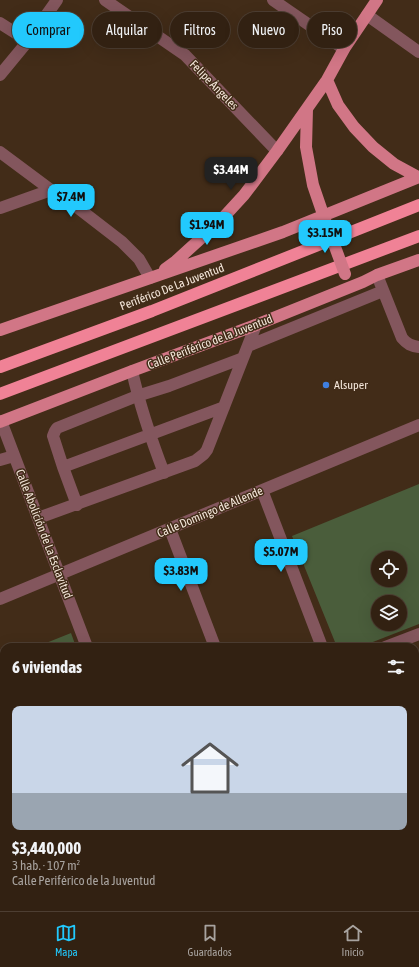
<!DOCTYPE html>
<html lang="es">
<meta charset="utf-8">
<style>
:root{--surface:#322112;--page:#3a291b;--text:#f1f3f6;--muted:#a8a39f;--line:#4d3e32;--accent:#22c9fd}
body{margin:0;font-family:"Asap Condensed",sans-serif;background:var(--page);color:var(--text);height:100vh;display:flex;flex-direction:column;font-size:15px;white-space:nowrap}
*{box-sizing:border-box;margin:0}
p{font-size:13px;color:var(--muted)}
.icon{flex:none;width:22px;height:22px;fill:none;stroke:currentColor;stroke-width:2;stroke-linecap:round;stroke-linejoin:round}
.map{position:relative;flex:1;overflow:hidden}
.sheet{position:absolute;left:0px;top:643px;width:419px;height:268px;display:flex;flex-direction:column;background:var(--surface);border-radius:12px 12px 0 0;box-shadow:0 4px 16px #0002,0 0 0 1px var(--line)}
.sheet>*{flex:none}
.top-card{position:absolute;left:12px;top:12px;width:395px;height:36px;display:flex;gap:8px}
.tools{position:absolute;left:371px;top:551px;display:grid;gap:8px}
.tools a{display:grid;place-items:center;width:36px;height:36px;border-radius:50%;background:var(--surface);box-shadow:0 4px 16px #0002,0 0 0 1px var(--line);font-size:20px}
.price{position:absolute;translate:-50% -34px;padding:0 9px;border-radius:8px;background:var(--accent);color:#111;font-size:13px;line-height:26px;filter:drop-shadow(0 1px 2px #0008)}
.price::after{content:'';position:absolute;left:50%;top:24px;width:12px;height:9px;margin-left:-6px;background:inherit;clip-path:polygon(0 0,100% 0,50% 100%)}
.price.current{background:#222;color:#fff}
ul{padding:0;list-style:none}
li{display:grid;align-content:center;gap:8px;height:212px;padding:0 12px}
li+li{border-top:1px solid var(--line)}
li span{display:grid;place-items:center;height:124px;border-radius:8px;color:#555}
li>.icon{margin-inline-start:auto}
span .icon{width:72px;height:72px;fill:#fffc;stroke-width:1}
li b{font-size:17px}
h2{display:flex;justify-content:space-between;align-items:center;height:48px;padding:0 12px;font-size:17px}
.pill{padding:0 14px;border-radius:18px;background:var(--surface);box-shadow:0 4px 16px #0002,0 0 0 1px var(--line);font-size:14px;line-height:36px}
.pill.current{background:var(--accent);color:#111}
.tabs{display:flex;justify-content:space-around;align-items:center;height:56px;border-top:1px solid var(--line);background:var(--surface);font-size:11px;color:var(--muted)}
.tabs a{display:grid;justify-items:center;gap:2px}
.tabs .current{color:var(--accent)}
.map>svg:first-child{display:block}
.green{fill:#4a5d3b;fill-rule:evenodd}
.lines{fill:none;stroke-linecap:round;stroke-linejoin:round}
.minor{stroke:#83565d;stroke-width:12}
.major{stroke:#d17686;stroke-width:12}
.highway{stroke:#f08296;stroke-width:12}
.major-bridge{stroke:#d17686;stroke-width:12}
.shop-dot{fill:#3f7fe0;stroke:#422c18;stroke-width:1.5}
.labels{text-anchor:middle;dominant-baseline:central;stroke-width:3;stroke-linejoin:round;paint-order:stroke}
.street-label{font-size:12px;fill:#f5e7db;stroke:#422c18}
.poi-label{font-size:12px;fill:#f5e7db;stroke:#422c18;text-anchor:start}
</style>
<div class="map">
<svg width="419" height="911" viewBox="0 0 419 911">
<rect width="100%" height="100%" fill="#422c18"/>
<path class="green" d="M419 484V624L360 647H337L292 536ZM378 558H400V580H378ZM378 602H400V624H378Z
M71 633 76 647H36Z
M4 659V780L0 782V661Z"/>
<g class="lines">
<path class="minor" d="M105 0 185 55 277 151
M273 0 344 49
M367 15 419 52
M0 23 28 41
M0 75 28 41 57 0
M0 152 51 190 78 208 122 242 139 259 150 278
M0 208 51 190
M377 275 402 338C407 344 411 346 419 347
M248 346 383 291
M132 371C140 406 151 439 164 473
M1 421 87 647
M0 460 14 456
M63 467 224 407
M262 490 322 647
M77 505 63 467 53 436 55 431 57 428 137 396 169 386 243 358
M38 518 195 461 204 454 207 450 256 325
M170 529 215 647
M0 599 419 425
M385 647 419 634
M415 750 419 748
M0 794 4 793
M415 860 419 858
M0 905 4 904
M186 907 187 911
M310 907 311 911"/>
<path class="major" d="M327 80 338 105 354 127 373 147 394 164 418 177
M307 109 306 147 313 185 326 223
M165 269 176 261 221 220 244 195 277 151 327 80 344 49 377 0
M0 330 283 232 419 177
M0 422 132 371 256 325 363 282 377 275 419 260"/>
<path class="highway" d="M0 367 152 311 419 205
M0 394 419 236"/>
<path class="major-bridge" d="M327 225 345 274"/>
</g>
<circle class="shop-dot" cx="326" cy="385" r="4"/>
<g class="labels">
<g class="street-label">
<text transform="translate(214 85) rotate(46)">Felipe Ángeles</text>
<text transform="translate(172 287) rotate(-21)">Periférico De La Juventud</text>
<text transform="translate(210 342) rotate(-21)">Calle Periférico de la Juventud</text>
<text transform="translate(210 512) rotate(-23)">Calle Domingo de Allende</text>
<text transform="translate(44 534) rotate(69)">Calle Abolición de La Esclavitud</text>
</g>
<g class="poi-label">
<text x="334" y="385">Alsuper</text>
</g>
</g>
</svg>
<div class="tools">
<a><svg class="icon" aria-label="locate" viewBox="0 0 24 24"><circle cx="12" cy="12" r="6"/><path d="M12 2v4M12 18v4M2 12h4M18 12h4"/></svg></a>
<a><svg class="icon" aria-label="layers" viewBox="0 0 24 24"><path d="M12 4l9 5-9 5-9-5zM3 14l9 5 9-5"/></svg></a>
</div>
<b class="price current" style="left:231px;top:191px">$3.44M</b>
<b class="price" style="left:71px;top:218px">$7.4M</b>
<b class="price" style="left:207px;top:246px">$1.94M</b>
<b class="price" style="left:325px;top:254px">$3.15M</b>
<b class="price" style="left:281px;top:573px">$5.07M</b>
<b class="price" style="left:181px;top:592px">$3.83M</b>
<div class="top-card">
<a class="pill current">Comprar</a>
<a class="pill">Alquilar</a>
<a class="pill">Filtros</a>
<a class="pill">Nuevo</a>
<a class="pill">Piso</a>
</div>
<section class="sheet">
<h2>6 viviendas<svg class="icon" aria-label="filters" viewBox="0 0 24 24"><path d="M4 7h16M4 17h16"/><circle cx="9" cy="7" r="2"/><circle cx="15" cy="17" r="2"/></svg></h2>
<ul>
<li><span style="background:linear-gradient(#c9d6e8 70%,#9aa5b1 0)"><svg class="icon" aria-label="home" viewBox="0 0 24 24"><path d="M3 11l9-7 9 7M6 9v11h12V9"/></svg></span><div><b>$3,440,000</b><p>3 hab. · 107 m²</p><p>Calle Periférico de la Juventud</p></div></li>
</ul>
</section>
</div>
<nav class="tabs">
<a class="current"><svg class="icon" aria-label="map" viewBox="0 0 24 24"><path d="M3 6l6-2 6 2 6-2v14l-6 2-6-2-6 2zM9 4v14M15 6v14"/></svg>Mapa</a>
<a><svg class="icon" aria-label="saved" viewBox="0 0 24 24"><path d="M7 4h10v16l-5-4-5 4z"/></svg>Guardados</a>
<a><svg class="icon" aria-label="home" viewBox="0 0 24 24"><path d="M3 11l9-7 9 7M6 9v11h12V9"/></svg>Inicio</a>
</nav>
